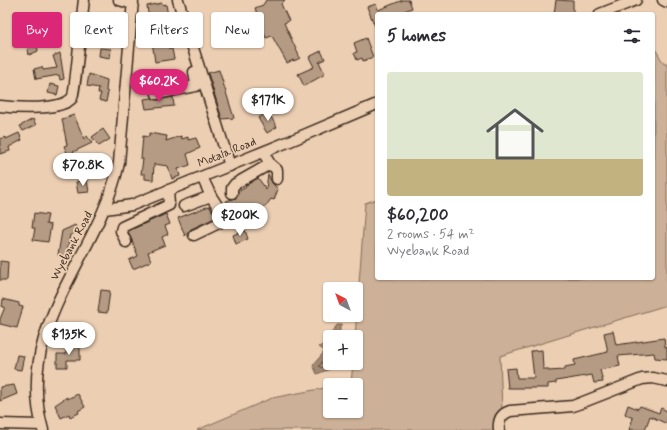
<!DOCTYPE html>
<meta charset="utf-8">
<style>
:root{--surface:#fff;--page:#f2f2f3;--text:#2b2b33;--muted:#7c7c81;--accent:#db2777}
body{margin:0;font-family:Mynerve,sans-serif;background:var(--page);color:var(--text);height:100vh;display:flex;flex-direction:column;font-size:15px;white-space:nowrap}
*{box-sizing:border-box;margin:0}
p{font-size:13px;color:var(--muted)}
.icon{flex:none;width:22px;height:22px;fill:none;stroke:currentColor;stroke-width:2;stroke-linecap:round;stroke-linejoin:round}
.map{position:relative;flex:1;overflow:hidden}
.side{position:absolute;left:375px;top:12px;width:280px;height:268px;display:flex;flex-direction:column;background:var(--surface);border-radius:4px;box-shadow:0 1px 3px #0004}
.side>*{flex:none}
.guide{position:absolute;left:12px;top:12px;width:303px;height:36px;display:flex;gap:8px}
.needle{width:26px;rotate:319deg}
.buttons{position:absolute;left:323px;top:282px;display:grid;gap:8px}
.buttons a{display:grid;place-items:center;width:40px;height:40px;border-radius:4px;background:var(--surface);box-shadow:0 1px 3px #0004;font-size:20px}
.price{position:absolute;translate:-50% -34px;padding:0 9px;border-radius:14px;background:#fff;color:#222;font-size:13px;line-height:26px;filter:drop-shadow(0 1px 2px #0008)}
.price::after{content:'';position:absolute;left:50%;top:24px;width:12px;height:9px;margin-left:-6px;background:inherit;clip-path:polygon(0 0,100% 0,50% 100%)}
.price.selected{background:var(--accent);color:#fff}
ul{padding:0;list-style:none}
li{display:grid;align-content:center;gap:8px;height:212px;padding:0 12px}
li span{display:grid;place-items:center;height:124px;border-radius:4px;color:#555}
li>.icon{margin-inline-start:auto}
span .icon{width:72px;height:72px;fill:#fffc;stroke-width:1}
li b{font-size:17px}
h2{display:flex;justify-content:space-between;align-items:center;height:48px;padding:0 12px;font-size:17px}
.pill{padding:0 14px;border-radius:4px;background:var(--surface);box-shadow:0 1px 3px #0004;font-size:14px;line-height:36px}
.pill.selected{background:var(--accent);color:#fff}
.map>svg:first-child{display:block}
.green{fill:#ccb097;stroke:#846d5a}
.water{fill:#a08873;stroke:#786251}
.lines{fill:none;stroke-linecap:round;stroke-linejoin:round}
.shore{stroke:#635040;stroke-width:1}
.building{fill:#b59b84;stroke:#3b2a1e}
.minor-casing{stroke:#3b2a1e;stroke-width:13}
.minor{stroke:#ecceb2;stroke-width:10}
.labels{text-anchor:middle;dominant-baseline:central;stroke-width:3.5;stroke-linejoin:round;paint-order:stroke}
.street-label{font-size:12px;fill:#3b2a1e;stroke:#ecceb2}
</style>
<div class="map">
<svg width="667" height="430" viewBox="0 0 667 430">
<rect width="100%" height="100%" fill="#ecceb2"/>
<filter id="ink" filterUnits="userSpaceOnUse"><feTurbulence type="fractalNoise" baseFrequency=".025" numOctaves="2"/><feDisplacementMap in="SourceGraphic" scale="8" xChannelSelector="R" yChannelSelector="G"/><feConvolveMatrix kernelMatrix="1 2 1 2 8 2 1 2 1" color-interpolation-filters="sRGB"/></filter>
<g filter="url(#ink)">
<path class="green" d="M654 47 664 64H667V305L500 356 502 410 497 430H197L272 398 330 387V411H356V385H341L351 383 353 363H356L355 337 365 203 377 199V278H653Z"/>
<path class="water" d="M337 325H342L340 327V337H330V363H337L335 367 317 374 313 365 325 351 319 347 324 344Z"/>
<g class="lines">
<path class="shore" d="M330 343 327 347V355L319 366 321 368 332 363"/>
</g>
<path class="building" d="M266 0H285L281 4 289 21 284 23 300 58 294 61 293 60 287 63 272 36 266 38 255 8 263 5Z
M403 0H409L412 8 397 14H377V31L367 7 376 4 378 10Z
M556 0 573 1V14H554Z
M162 3 163 5 166 4 171 36 168 37 169 49H172L174 59 155 62 147 6Z
M29 28 33 40 36 39 38 51 29 55 24 31Z
M366 38 373 57 363 61 362 58 357 60 354 53 357 52 354 43Z
M100 48 111 49 110 58 99 56Z
M321 51 325 59 319 62 325 74 304 86 298 74 314 67 309 57Z
M60 53 64 79 60 80 59 75 36 79 34 69 42 67 43 70 57 68 53 56Z
M219 70 234 118 222 119 208 73Z
M171 72 172 83 162 84V86L154 89 152 75Z
M89 74 107 80 106 91 108 92 106 102 99 100 101 93H98L99 88 87 86Z
M50 84 59 86 57 95 48 93Z
M173 97 174 106 146 109 144 99 152 98 158 100Z
M268 112 277 127 267 133 258 118Z
M74 115 84 139 87 136 92 143 73 152 81 165 74 169 64 146 67 145 62 119Z
M33 119 36 125 23 131 20 126Z
M103 129 110 139 99 146 92 137Z
M19 133 22 140 9 147 10 151 0 154V139L6 137V139Z
M149 133 167 136 166 141 181 136 182 139 188 137V140L196 138 200 148 187 154 190 165 178 169 180 176 172 179 168 166 154 164 153 180 145 179V174H141L143 159H141L143 136 149 137Z
M91 163 99 165V168L106 170 104 177 89 173Z
M268 174 272 183 278 189 274 200 271 199 265 207 258 208 255 220 234 213 226 201 236 198 238 192 246 187 245 186 258 178 266 189Z
M87 180 89 192 78 193 76 182Z
M209 206 215 215V218L191 229 185 236 178 218Z
M34 213 48 215 46 224 51 225 48 242 33 240 35 228H32Z
M166 214 170 224 165 226 168 234 162 237 165 245 148 252 151 261 133 269 129 260 138 256 128 231Z
M75 225 78 232 70 235 66 257 58 255 62 231Z
M245 230 248 239 236 244 233 235Z
M0 261 8 262 7 280H0Z
M101 290 110 291 107 313 98 312Z
M3 299 19 303V306L23 307 17 328 0 324V319L5 307H2Z
M613 331 616 345 664 338 665 347H667V359L655 358 654 353 618 356 620 366 600 370 603 382 594 383 592 375 556 381V383L548 384V388H508L506 369 516 368 517 378H534L531 351 542 350 543 369H548V371L565 370V367L575 365 574 360 608 352 604 333Z
M66 346H80V360H67V367H57V354H66Z
M17 355 24 356 21 370 14 369Z
M14 385 17 394 0 401V387Z
M78 394 85 407 78 411 79 413 70 417 69 414 61 418 55 405 67 397V399Z
M628 405 638 409 640 406 659 413 661 408 667 411V424L650 416 645 430H629L633 418 625 414Z"/>
<g class="lines">
<g class="minor-casing">
<path id="minor" d="M119 0 133 4
M178 0 230 166
M663 0 667 2
M600 14 636 0
M157 94 196 86 194 72
M0 106C16 108 61 111 72 98 75 94 82 13 84 0
M270 164 277 170V179
M232 193V188L235 184 270 164 263 152
M184 206 211 196 202 177
M105 209 132 205 290 141 377 104
M194 235 221 222 222 213 211 196
M126 242 121 231 122 227 169 205 168 190
M0 424 41 425
M43 430C13 326 99 257 119 163L133 0
M499 430C498 421 501 414 510 411L573 406 642 379 653 378 667 381"/>
</g>
<use href="#minor" class="minor"/>
</g>
</g>
<g class="labels">
<g class="street-label">
<text transform="translate(227 153) rotate(-22)">Motala Road</text>
<text transform="translate(72 246) rotate(-62)">Wyebank Road</text>
</g>
</g>
</svg>
<div class="buttons">
<a><svg class="needle" viewBox="-14 -14 28 28"><path d="M0-13l5 13h-10z" fill="#e53935"/><path d="M0 13l5-13h-10z" fill="#7c7c81"/></svg></a>
<a>+</a>
<a>−</a>
</div>
<b class="price selected" style="left:159px;top:103px">$60.2K</b>
<b class="price" style="left:268px;top:122px">$171K</b>
<b class="price" style="left:83px;top:187px">$70.8K</b>
<b class="price" style="left:240px;top:237px">$200K</b>
<b class="price" style="left:69px;top:356px">$135K</b>
<div class="guide">
<a class="pill selected">Buy</a>
<a class="pill">Rent</a>
<a class="pill">Filters</a>
<a class="pill">New</a>
</div>
<section class="side">
<h2>5 homes<svg class="icon" aria-label="filters" viewBox="0 0 24 24"><path d="M4 7h16M4 17h16"/><circle cx="9" cy="7" r="2"/><circle cx="15" cy="17" r="2"/></svg></h2>
<ul>
<li><span style="background:linear-gradient(#dfe7d0 70%,#c2b280 0)"><svg class="icon" aria-label="home" viewBox="0 0 24 24"><path d="M3 11l9-7 9 7M6 9v11h12V9"/></svg></span><div><b>$60,200</b><p>2 rooms · 54 m²</p><p>Wyebank Road</p></div></li>
</ul>
</section>
</div>
